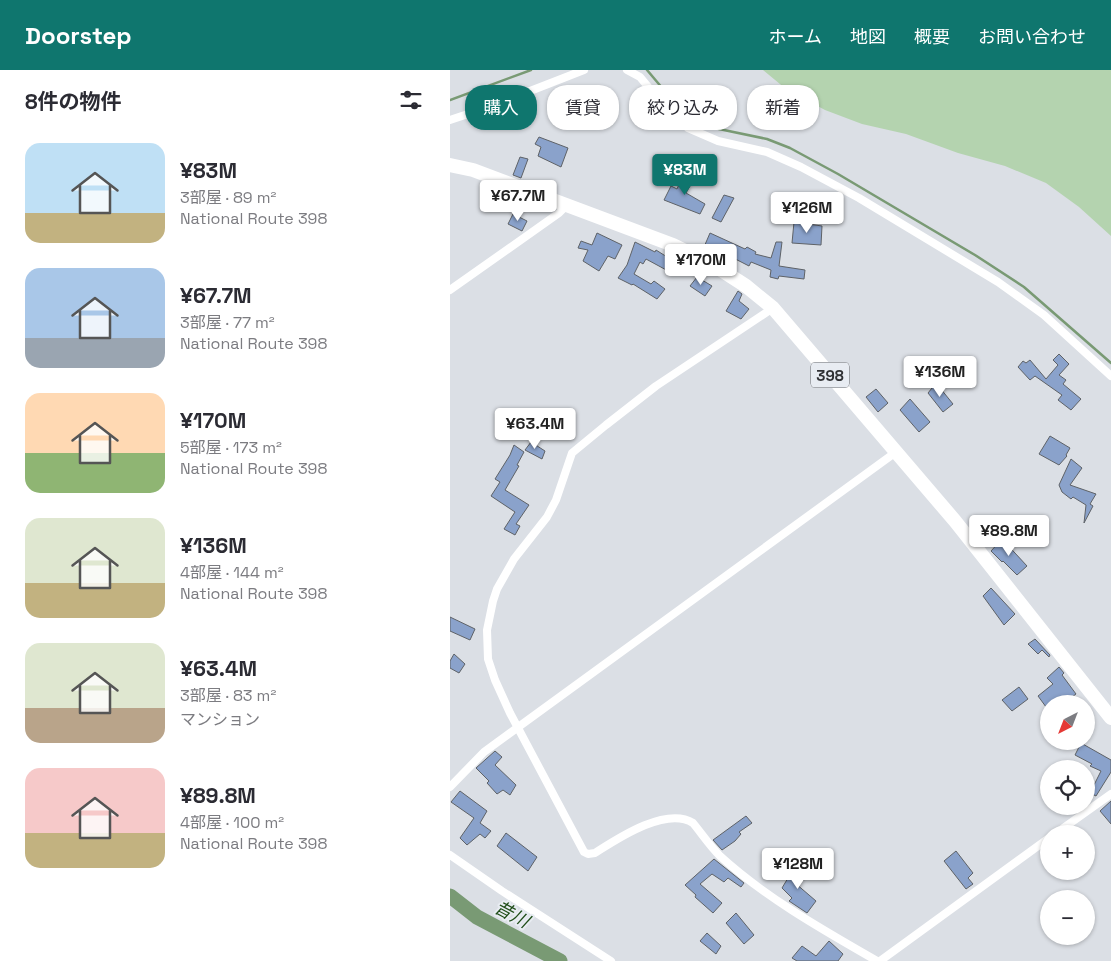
<!DOCTYPE html>
<html lang="ja">
<meta charset="utf-8">
<style>
:root{--surface:#fff;--page:#f7f7f7;--text:#2b2b33;--muted:#7c7c81;--accent:#0f766e}
body{margin:0;font-family:"Space Grotesk","Noto Sans JP",sans-serif;background:var(--page);color:var(--text);height:100vh;display:flex;flex-direction:column;font-size:19px;white-space:nowrap}
*{box-sizing:border-box;margin:0}
p{font-size:16px;color:var(--muted)}
.icon{flex:none;width:28px;height:28px;fill:none;stroke:currentColor;stroke-width:2;stroke-linecap:round;stroke-linejoin:round}
.map{position:relative;flex:1;overflow:hidden}
.drawer{display:flex;flex-direction:column;background:var(--surface);width:450px}
.drawer>*{flex:none}
.guide{position:absolute;left:15px;top:15px;width:475px;height:45px;display:flex;gap:10px}
.needle{width:32px;rotate:222deg}
.controls{position:absolute;left:590px;top:625px;display:grid;gap:10px}
.controls a{display:grid;place-items:center;width:55px;height:55px;border-radius:50%;background:var(--surface);box-shadow:0 1px 4px #0004;font-size:25px}
.price{position:absolute;translate:-50% -42px;padding:0 11px;border-radius:5px;background:#fff;color:#222;font-size:16px;line-height:32px;filter:drop-shadow(0 1px 2px #0008)}
.price::after{content:'';position:absolute;left:50%;top:30px;width:15px;height:11px;margin-left:-8px;background:inherit;clip-path:polygon(0 0,100% 0,50% 100%)}
.price.active{background:var(--accent);color:#fff}
ul{padding:0;list-style:none}
li{display:flex;align-items:center;gap:15px;height:125px;padding:0 25px}
li span{display:grid;place-items:center;flex:none;width:140px;height:100px;border-radius:15px;color:#555}
li>.icon{margin-inline-start:auto}
span .icon{width:60px;height:60px;fill:#fffc;stroke-width:1}
li b{font-size:21px}
h2{display:flex;justify-content:space-between;align-items:center;height:60px;padding:0 25px;font-size:21px}
.chip{padding:0 18px;border-radius:20px;background:var(--surface);box-shadow:0 1px 4px #0004;font-size:18px;line-height:45px}
.chip.active{background:var(--accent);color:#fff}
header{display:flex;align-items:center;gap:30px;box-sizing:border-box;height:70px;padding:0 25px;background:var(--accent);color:#fff}
header strong{font-size:24px}
nav{display:flex;gap:28px;margin-inline-start:auto;font-size:18px}
main{display:flex;flex:1;min-height:0}
.map>svg:first-child{display:block}
.green{fill:#b4d3af}
.lines{fill:none;stroke-linecap:round;stroke-linejoin:round}
.stream{stroke:#799a74;stroke-width:2.5}
.river{stroke:#799a74;stroke-width:15}
.building{fill:#8aa2cb;stroke:#5e6267}
.street{stroke:#fff;stroke-width:8}
.highway{stroke:#fff;stroke-width:14}
.labels{text-anchor:middle;dominant-baseline:central;stroke-width:4;stroke-linejoin:round;paint-order:stroke}
.shield{fill:#e8ecf2;stroke:#67696d;stroke-width:1}
.shield-label{font-size:15px;font-weight:bold;fill:#303134}
.water-label{font-size:18px;font-style:italic;fill:#204e19;stroke:#e8ecf2}
</style>
<header>
<strong>Doorstep</strong>
<nav><a>ホーム</a><a>地図</a><a>概要</a><a>お問い合わせ</a></nav>
</header>
<main>
<section class="drawer">
<h2>8件の物件<svg class="icon" aria-label="filters" viewBox="0 0 24 24"><path d="M4 7h16M4 17h16"/><circle cx="9" cy="7" r="2"/><circle cx="15" cy="17" r="2"/></svg></h2>
<ul>
<li><span style="background:linear-gradient(#bfe0f5 70%,#c2b280 0)"><svg class="icon" aria-label="home" viewBox="0 0 24 24"><path d="M3 11l9-7 9 7M6 9v11h12V9"/></svg></span><div><b>¥83M</b><p>3部屋 · 89 m²</p><p>National Route 398</p></div></li>
<li><span style="background:linear-gradient(#a9c7e8 70%,#9aa5b1 0)"><svg class="icon" aria-label="home" viewBox="0 0 24 24"><path d="M3 11l9-7 9 7M6 9v11h12V9"/></svg></span><div><b>¥67.7M</b><p>3部屋 · 77 m²</p><p>National Route 398</p></div></li>
<li><span style="background:linear-gradient(#ffd9b3 60%,#8fb573 0)"><svg class="icon" aria-label="home" viewBox="0 0 24 24"><path d="M3 11l9-7 9 7M6 9v11h12V9"/></svg></span><div><b>¥170M</b><p>5部屋 · 173 m²</p><p>National Route 398</p></div></li>
<li><span style="background:linear-gradient(#dfe7d0 65%,#c2b280 0)"><svg class="icon" aria-label="home" viewBox="0 0 24 24"><path d="M3 11l9-7 9 7M6 9v11h12V9"/></svg></span><div><b>¥136M</b><p>4部屋 · 144 m²</p><p>National Route 398</p></div></li>
<li><span style="background:linear-gradient(#dfe7d0 65%,#b9a48a 0)"><svg class="icon" aria-label="home" viewBox="0 0 24 24"><path d="M3 11l9-7 9 7M6 9v11h12V9"/></svg></span><div><b>¥63.4M</b><p>3部屋 · 83 m²</p><p>マンション</p></div></li>
<li><span style="background:linear-gradient(#f6c9c9 65%,#c2b280 0)"><svg class="icon" aria-label="home" viewBox="0 0 24 24"><path d="M3 11l9-7 9 7M6 9v11h12V9"/></svg></span><div><b>¥89.8M</b><p>4部屋 · 100 m²</p><p>National Route 398</p></div></li>
</ul>
</section>
<div class="map">
<svg width="661" height="891" viewBox="0 0 661 891">
<rect width="100%" height="100%" fill="#dbdfe5"/>
<path class="green" d="M313 0H661V166L629 137 596 113 555 96 508 83 456 64 412 54 375 40 336 19Z"/>
<g class="lines">
<path class="stream" d="M197 0 224 32 248 52 269 59 317 69 340 78 388 104 525 185 574 217 661 293
M0 30 81 0"/>
<path class="river" d="M0 826 27 847 110 891"/>
</g>
<path class="building" d="M89 67 118 78 111 97 88 86 91 77 85 74Z
M70 87 78 89 71 108 63 105Z
M234 103 245 107 236 123 255 134 250 144 214 130 221 116 227 119Z
M274 125 284 128 271 152 262 148Z
M63 144 77 151 72 161 58 154Z
M344 152 372 156 371 175 342 173Z
M147 163 172 175 165 189 158 186 149 201 133 191 138 180 128 178 131 171 142 175Z
M260 163 295 179 297 177 306 182 305 184 321 188 326 172H332L329 196 355 200 354 209 329 206 328 209 320 207 321 200 301 192 299 196 264 178 263 181 254 177Z
M185 172 205 182 206 180 225 192 220 202 196 189 193 194 190 192 184 204 201 214 204 211 215 219 207 229 183 214 182 215 168 208 177 195Z
M247 207 262 216 255 226 240 216Z
M288 221 292 224 289 231 299 239 291 249 276 241Z
M609 284 619 294 609 305 616 310 613 314 631 329 621 340 608 330 612 325 585 306 580 310 568 297 573 291 576 293 580 290 596 309 608 295 603 290Z
M486 313 503 334 493 342 478 323Z
M426 319 438 333 428 342 416 327Z
M460 329 480 352 469 362 450 340Z
M600 366 620 378 616 385 617 386 609 395 589 384Z
M81 372 95 381 92 389 75 380Z
M64 375 74 382 67 395 69 396 55 420 79 435 66 454 70 456 65 465 54 459 65 442 41 426 50 412 45 409 60 385Z
M621 389 632 398 620 415 646 424 640 434 643 436 634 453 636 435 623 427 621 429 612 422 609 415Z
M552 469 577 496 567 505 553 491 552 492 541 481Z
M541 518 565 544 554 555 533 526Z
M0 547 25 559 20 570 0 561Z
M585 569 600 585 599 587 592 580 588 584 578 574Z
M4 584 15 594 9 603 0 598V591Z
M609 597 614 603 612 605 626 624 612 634H599V641L588 626 603 614 597 608Z
M569 617 578 629 562 641 552 630Z
M631 673 661 690V702L646 726 640 723 651 701 640 696 642 694 625 685Z
M45 681 52 687 45 695 66 715 60 725 53 720 47 724 37 713 39 711 26 698Z
M10 721 37 741 30 753 41 761 35 768 30 764 17 775 10 768 24 748 1 732Z
M661 731V754L650 741Z
M296 746 302 753 289 762 291 764 285 771 272 780 263 770Z
M56 763 87 787 78 801 47 776Z
M506 781 523 803 518 808 523 814 516 819 494 791Z
M264 789 294 813 291 817 278 808 274 812 262 804 250 814 272 833 263 843 245 827 246 825 235 815Z
M352 796 356 809 345 813 366 831 357 843 339 831 342 828 332 818 344 798Z
M286 843 304 865 294 874 276 853Z
M257 863 271 876 266 884 250 871Z
M379 871 393 884 388 891H347L342 888 352 876 366 886Z"/>
<g class="lines">
<path class="street" d="M177 0 190 7 214 36 238 58 268 71 317 82 351 97 409 128 548 212 594 245 661 306
M0 50 39 37 134 0
M0 220 109 143 117 135
M323 238 206 316 156 355 122 383 106 430 97 447 64 489 47 519 43 531 37 560 38 589 45 610 60 643 134 782 138 784 145 783C167 769 216 736 243 753 252 764 260 776 270 786 316 828 373 860 427 891
M0 717 34 682 446 382
M605 764 661 724
M0 785 52 821 161 891
M430 891 599 768"/>
<path class="highway" d="M0 95 23 100 223 175 262 194 296 216 323 238 505 451 661 648"/>
</g>
<g class="labels">
<rect class="shield" x="361" y="292.5" width="38" height="25" rx="4"/>
<g class="shield-label">
<text x="380" y="305">398</text>
</g>
<g class="water-label">
<text transform="translate(62 844) rotate(28)">昔川</text>
</g>
</g>
</svg>
<div class="controls">
<a><svg class="needle" viewBox="-14 -14 28 28"><path d="M0-13l5 13h-10z" fill="#e53935"/><path d="M0 13l5-13h-10z" fill="#7c7c81"/></svg></a>
<a><svg class="icon" aria-label="locate" viewBox="0 0 24 24"><circle cx="12" cy="12" r="6"/><path d="M12 2v4M12 18v4M2 12h4M18 12h4"/></svg></a>
<a>+</a>
<a>−</a>
</div>
<b class="price active" style="left:235px;top:126px">¥83M</b>
<b class="price" style="left:68px;top:152px">¥67.7M</b>
<b class="price" style="left:357px;top:164px">¥126M</b>
<b class="price" style="left:251px;top:216px">¥170M</b>
<b class="price" style="left:490px;top:328px">¥136M</b>
<b class="price" style="left:85px;top:380px">¥63.4M</b>
<b class="price" style="left:559px;top:487px">¥89.8M</b>
<b class="price" style="left:348px;top:820px">¥128M</b>
<div class="guide">
<a class="chip active">購入</a>
<a class="chip">賃貸</a>
<a class="chip">絞り込み</a>
<a class="chip">新着</a>
</div>
</div>
</main>
